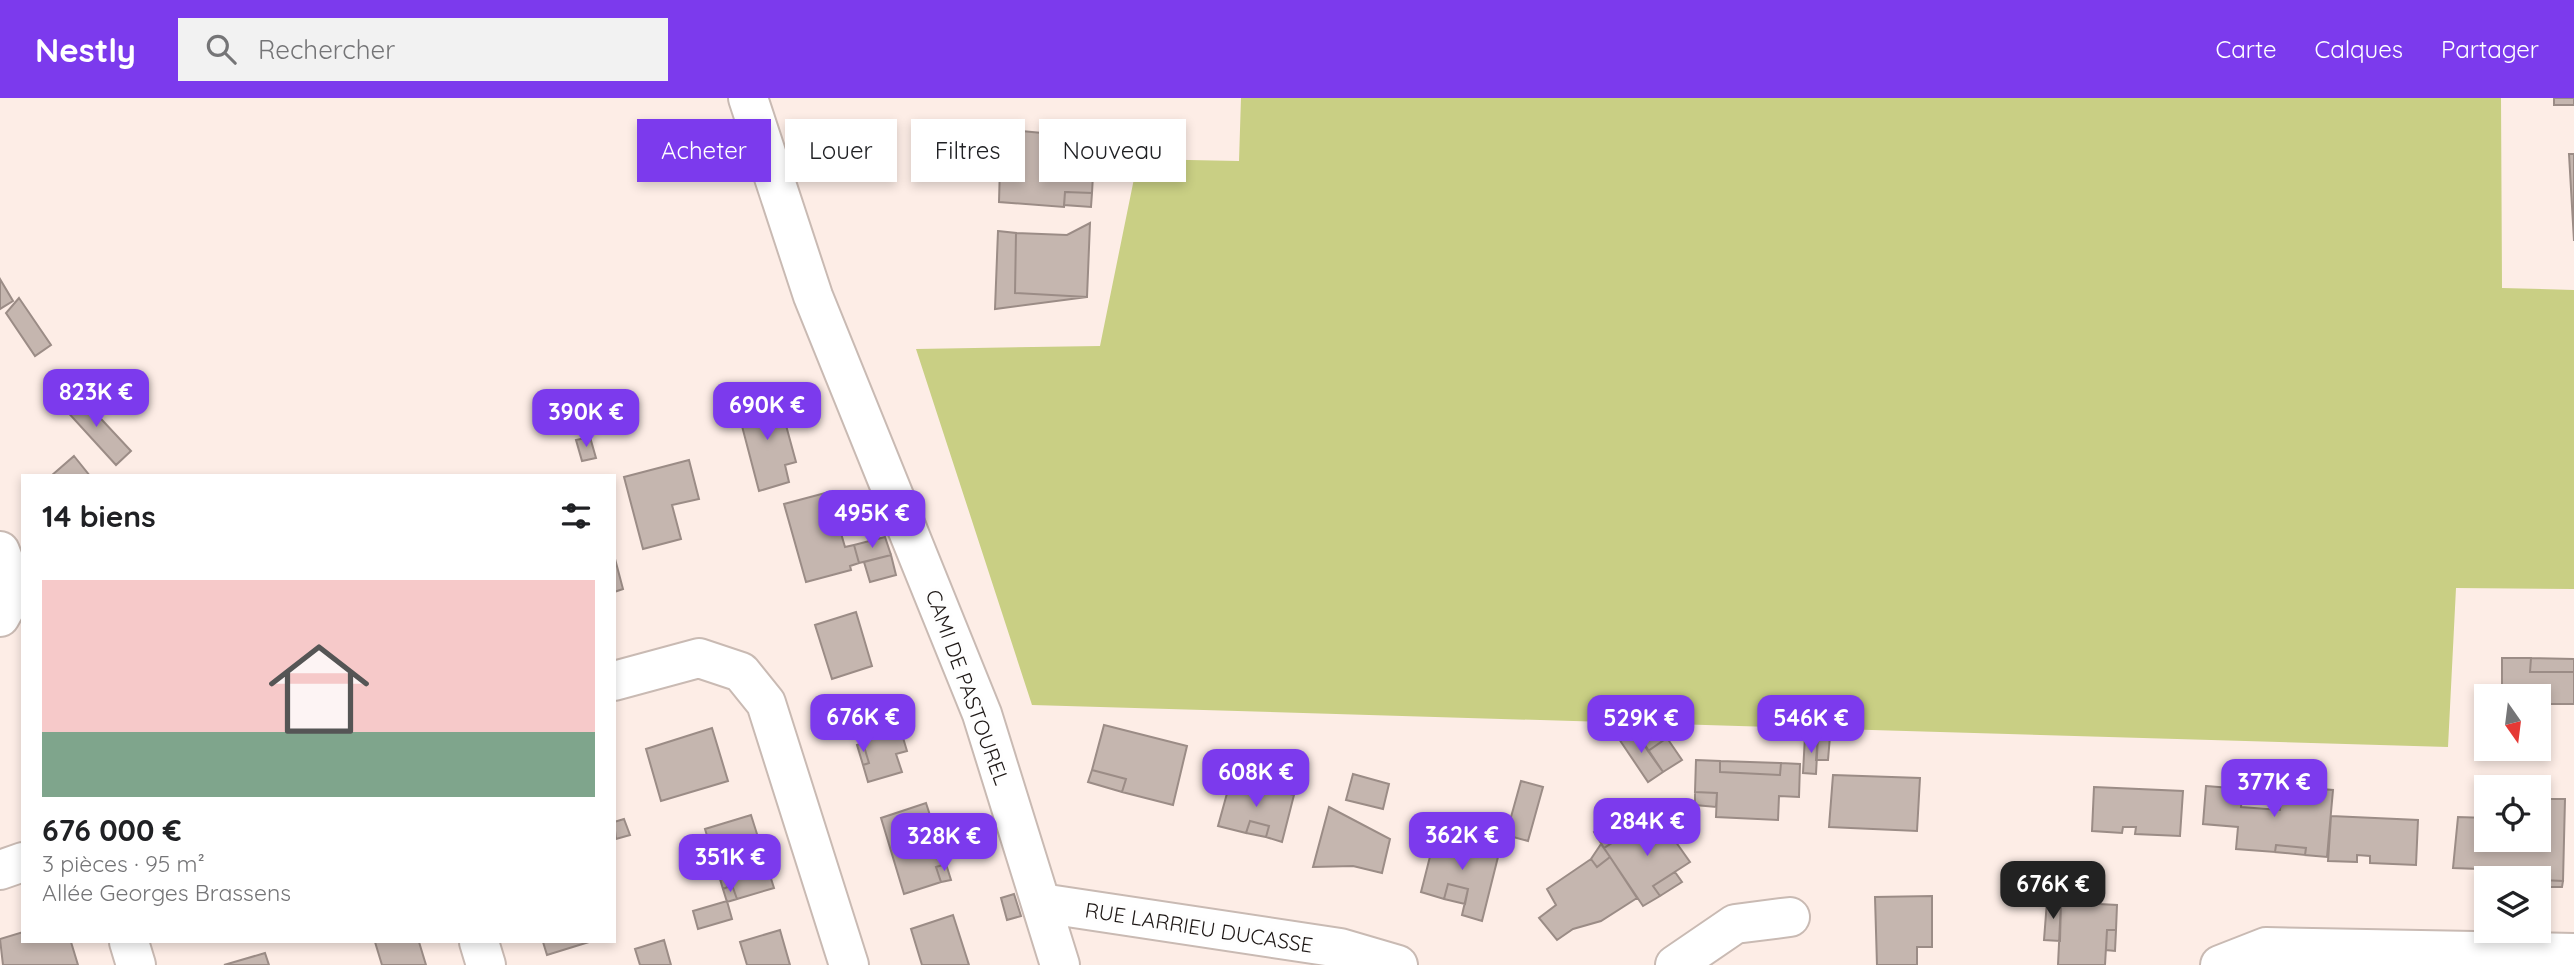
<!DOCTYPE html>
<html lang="fr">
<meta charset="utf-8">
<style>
:root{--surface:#fff;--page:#f2f2f2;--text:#202124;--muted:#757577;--accent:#7c3aed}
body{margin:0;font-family:Quicksand,sans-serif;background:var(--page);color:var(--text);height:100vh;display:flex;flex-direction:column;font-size:26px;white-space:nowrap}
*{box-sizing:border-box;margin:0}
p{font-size:23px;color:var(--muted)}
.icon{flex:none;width:38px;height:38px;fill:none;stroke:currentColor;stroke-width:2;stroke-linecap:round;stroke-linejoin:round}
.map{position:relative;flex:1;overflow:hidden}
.panel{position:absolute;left:21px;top:376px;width:595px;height:469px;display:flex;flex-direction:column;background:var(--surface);border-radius:0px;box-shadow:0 4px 10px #0003}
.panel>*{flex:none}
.top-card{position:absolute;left:637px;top:21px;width:665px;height:63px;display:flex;gap:14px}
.needle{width:46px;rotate:166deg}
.buttons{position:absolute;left:2474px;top:586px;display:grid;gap:14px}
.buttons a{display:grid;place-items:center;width:77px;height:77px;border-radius:0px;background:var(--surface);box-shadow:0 4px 10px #0003;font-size:35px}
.price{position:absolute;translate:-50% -60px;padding:0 16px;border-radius:14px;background:var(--accent);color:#fff;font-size:23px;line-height:46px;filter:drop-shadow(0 2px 4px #0008)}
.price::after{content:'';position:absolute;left:50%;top:42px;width:21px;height:16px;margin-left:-10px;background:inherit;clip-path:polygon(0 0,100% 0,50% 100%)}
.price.selected{background:#222;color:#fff}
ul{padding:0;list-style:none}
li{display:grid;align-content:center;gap:14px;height:371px;padding:0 21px}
li span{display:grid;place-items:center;height:217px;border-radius:0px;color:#555}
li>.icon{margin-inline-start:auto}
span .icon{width:126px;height:126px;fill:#fffc;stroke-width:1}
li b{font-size:30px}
h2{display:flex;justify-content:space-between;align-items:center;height:84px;padding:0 21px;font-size:30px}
.pill{padding:0 24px;border-radius:0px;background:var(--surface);box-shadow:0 4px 10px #0003;font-size:24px;line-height:63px}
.pill.selected{background:var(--accent);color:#fff}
header{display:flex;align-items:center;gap:42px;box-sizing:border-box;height:98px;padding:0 35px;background:var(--accent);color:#fff}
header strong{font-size:33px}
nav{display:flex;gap:38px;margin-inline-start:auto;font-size:24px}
.search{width:490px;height:63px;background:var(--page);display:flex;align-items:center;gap:18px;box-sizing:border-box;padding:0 24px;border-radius:0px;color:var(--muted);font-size:26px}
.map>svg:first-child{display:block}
.green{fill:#c9cf84}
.building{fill:#c5b6af;stroke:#9b8c86;stroke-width:2}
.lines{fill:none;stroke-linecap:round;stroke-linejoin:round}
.minor-casing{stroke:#c9bab3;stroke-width:42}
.minor{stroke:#fff;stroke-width:38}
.labels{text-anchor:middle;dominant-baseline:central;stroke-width:7;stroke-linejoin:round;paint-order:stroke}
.street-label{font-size:21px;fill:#1d1715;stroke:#fefefe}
</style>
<header>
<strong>Nestly</strong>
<div class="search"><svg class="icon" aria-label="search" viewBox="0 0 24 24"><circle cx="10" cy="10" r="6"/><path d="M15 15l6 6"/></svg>Rechercher</div>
<nav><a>Carte</a><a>Calques</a><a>Partager</a></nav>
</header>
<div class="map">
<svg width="2574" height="867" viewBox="0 0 2574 867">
<rect width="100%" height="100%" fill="#fdede6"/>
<path class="green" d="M1241 0H2501L2502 190 2574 192V491L2456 490 2448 649 1032 607 916 251 1100 248 1138 61 1239 63Z"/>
<path class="building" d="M2554 0H2574V7H2554Z
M1001 31 1095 40 1092 95 1065 94 1064 109 999 104Z
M2569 56H2574V143Z
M1065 94 1092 95 1091 109 1064 107Z
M1090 125 1087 199 1015 195 1016 135 1067 137Z
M998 133 1016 135 1015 195 1087 199 995 211Z
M0 181 13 203 0 211Z
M19 200 51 247 35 258 6 215Z
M75 293 131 353 116 367 63 309Z
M787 295 795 325 786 327 778 298Z
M778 298 796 364 785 367 789 384 759 393 737 309Z
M590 339 596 360 582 363 576 342Z
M74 358 90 378H51Z
M689 362 699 401 672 407 681 441 643 451 624 379Z
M829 394 845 449 854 447 859 465 850 468 851 472 806 484 784 406Z
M885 439 891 457 859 465 854 447Z
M614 457 623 491 614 494Z
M891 457 896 477 870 484 864 464Z
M856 514 872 568 832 581 815 527Z
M2502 560H2531L2530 574H2574V606H2543V623H2539V598H2502Z
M2531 560 2574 561V574H2530Z
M895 613 907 653 896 656 902 674 868 684 863 667 869 665 857 625Z
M1104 627 1187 648 1173 707 1122 694 1126 681 1092 672Z
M1633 629 1663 674 1648 684 1619 641Z
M1633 629 1662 631 1667 640 1648 653Z
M712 630 728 683 661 703 646 651Z
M1805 638H1818L1816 676 1803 675Z
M1818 638H1830L1828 662H1816Z
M1667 640 1682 662 1663 674 1648 653Z
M863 645 869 665 863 667 857 647Z
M1696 662 1720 663V674L1780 677 1781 665 1800 666 1799 699 1779 698 1778 722 1716 719 1717 695 1695 694Z
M1720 663 1781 665 1780 677 1720 674Z
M1092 672 1126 681 1122 694 1088 684Z
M1353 676 1389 686 1383 711 1346 702Z
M1833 677 1920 680 1917 733 1829 729Z
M1231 681 1294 697 1282 744 1266 739 1269 728 1250 723 1246 735 1218 728Z
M1521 683 1543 689 1528 743 1506 737Z
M2206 688 2243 691 2241 709 2280 712 2282 688 2333 692 2327 759 2305 757 2306 750 2276 747 2275 754 2236 751 2238 729 2203 726Z
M2094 689 2183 693 2180 738 2135 736 2136 729H2123L2122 735 2092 733Z
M1695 694 1717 695 1716 709 1695 707Z
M2539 701H2565L2563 783 2539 782V780H2534V773L2453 770 2458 719 2487 720V742H2539Z
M926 705 946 766 936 769 941 784 904 796 881 720Z
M1329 709 1390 741 1382 775 1353 768 1313 769Z
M1627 711 1638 728 1604 750 1594 734Z
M1656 716 1690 764 1653 788 1660 798 1643 808 1604 750Z
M751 717 774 790 737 801 732 787 723 791 705 731Z
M2331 718 2418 722 2416 767 2370 765V758L2357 757V764L2328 763Z
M624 721 630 737 616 741 614 724Z
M1250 723 1269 728 1266 739 1246 735Z
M1436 735 1500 751 1482 823 1462 817 1468 791 1448 786 1444 801 1421 794Z
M1601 746 1610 759 1597 769 1591 761Z
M2276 747 2306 750 2305 757 2275 754Z
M1610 759 1637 800 1601 823 1573 831 1557 842 1539 820 1556 807 1547 791 1591 761 1597 769Z
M946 766 951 782 941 784 936 769Z
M2515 772 2534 773V780H2515Z
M1675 774 1682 784 1660 798 1653 788Z
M2539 782 2563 783 2562 789H2539Z
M1448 786 1468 791 1465 806 1444 801Z
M732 787 737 801 727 804 723 791Z
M1014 796 1021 818 1007 822 1001 800Z
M1932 798V849H1917V867H1877L1875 799Z
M727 803 732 821 698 831 693 813Z
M2047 803 2061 804 2060 843 2044 842Z
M2061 804 2117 807 2116 832H2107L2105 867H2058Z
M953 817 969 867H922L911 831Z
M780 832 790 867H747L740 844Z
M2107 832H2116L2115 853 2106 852Z
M23 834V844H71L78 867H3L0 841Z
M664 842 671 867H640L635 851Z
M375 844H419L426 867H382Z
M543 844H589L547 857Z
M265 855 269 867H224Z"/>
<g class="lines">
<g class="minor-casing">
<path id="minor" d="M748 0 813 198 982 616 1060 867
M0 453 15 492 0 519
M614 583 699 560 741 574 766 605 849 867
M0 772 23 764
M1041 805 1340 850 1398 867
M129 844 136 867
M479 844 486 867
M1675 867 1735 826 1790 819
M2220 867 2266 849 2574 855"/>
</g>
<use href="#minor" class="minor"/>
</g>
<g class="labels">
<g class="street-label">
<text transform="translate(968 589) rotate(70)">CAMI DE PASTOUREL</text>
<text transform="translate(1199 829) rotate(9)">RUE LARRIEU DUCASSE</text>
</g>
</g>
</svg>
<div class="buttons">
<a><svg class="needle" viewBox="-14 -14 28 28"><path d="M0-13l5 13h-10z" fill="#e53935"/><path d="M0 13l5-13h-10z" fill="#757577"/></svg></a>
<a><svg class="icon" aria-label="locate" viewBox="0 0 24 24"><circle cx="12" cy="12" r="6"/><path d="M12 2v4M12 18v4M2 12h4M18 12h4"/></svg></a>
<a><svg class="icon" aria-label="layers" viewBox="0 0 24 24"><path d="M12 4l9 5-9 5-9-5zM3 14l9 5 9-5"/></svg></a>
</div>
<b class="price" style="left:96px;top:331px">823K €</b>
<b class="price" style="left:767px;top:344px">690K €</b>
<b class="price" style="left:586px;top:351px">390K €</b>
<b class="price" style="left:872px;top:452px">495K €</b>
<b class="price" style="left:863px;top:656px">676K €</b>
<b class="price" style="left:1641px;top:657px">529K €</b>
<b class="price" style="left:1811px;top:657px">546K €</b>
<b class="price" style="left:1256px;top:711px">608K €</b>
<b class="price" style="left:2274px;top:721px">377K €</b>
<b class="price" style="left:1647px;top:760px">284K €</b>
<b class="price" style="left:1462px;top:774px">362K €</b>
<b class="price" style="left:944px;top:775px">328K €</b>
<b class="price" style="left:730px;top:796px">351K €</b>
<b class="price selected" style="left:2053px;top:823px">676K €</b>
<div class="top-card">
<a class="pill selected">Acheter</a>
<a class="pill">Louer</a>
<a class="pill">Filtres</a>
<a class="pill">Nouveau</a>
</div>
<section class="panel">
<h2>14 biens<svg class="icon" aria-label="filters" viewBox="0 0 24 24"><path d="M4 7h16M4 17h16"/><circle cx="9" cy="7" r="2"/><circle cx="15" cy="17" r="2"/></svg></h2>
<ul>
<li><span style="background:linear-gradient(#f6c9c9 70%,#7fa58c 0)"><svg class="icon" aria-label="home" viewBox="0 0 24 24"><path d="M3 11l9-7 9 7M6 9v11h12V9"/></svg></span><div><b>676 000 €</b><p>3 pièces · 95 m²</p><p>Allée Georges Brassens</p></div></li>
</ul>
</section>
</div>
